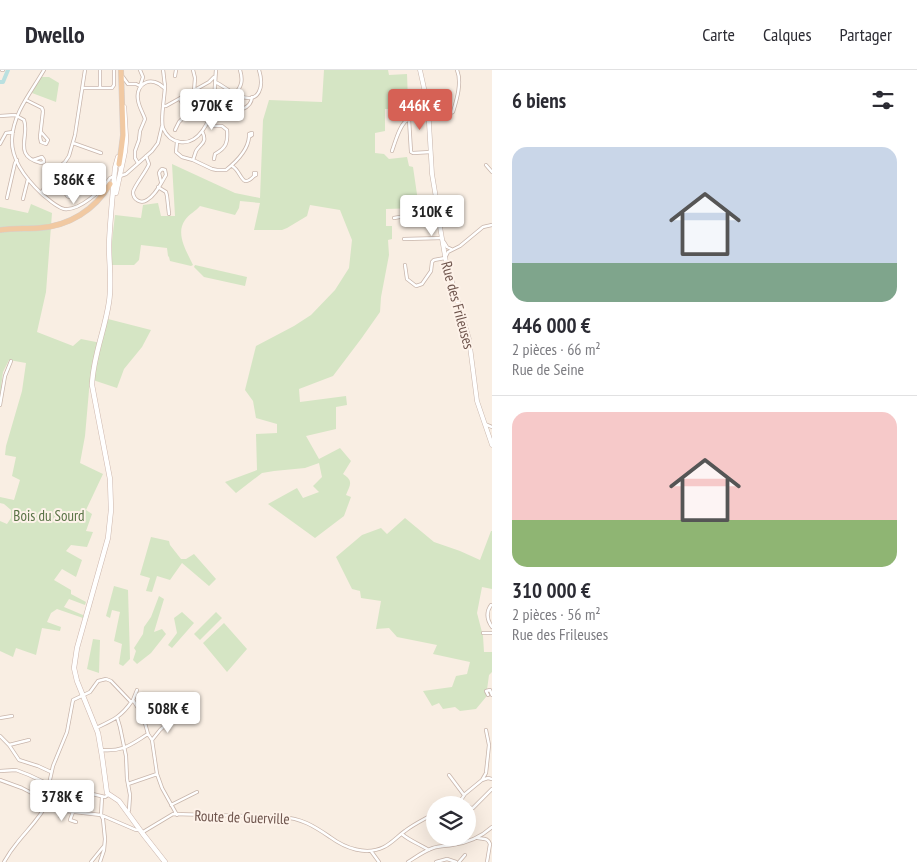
<!DOCTYPE html>
<html lang="fr">
<meta charset="utf-8">
<style>
:root{--surface:#fff;--page:#f2f2f3;--text:#2b2b33;--muted:#7c7c81;--line:#e1e1e2;--accent:#d66155}
body{margin:0;font-family:"PT Sans Narrow",sans-serif;background:var(--page);color:var(--text);height:100vh;display:flex;flex-direction:column;font-size:19px;white-space:nowrap}
*{box-sizing:border-box;margin:0}
p{font-size:16px;color:var(--muted)}
.icon{flex:none;width:28px;height:28px;fill:none;stroke:currentColor;stroke-width:2;stroke-linecap:round;stroke-linejoin:round}
.map{position:relative;flex:1;overflow:hidden}
.side{display:flex;flex-direction:column;background:var(--surface);width:425px}
.side>*{flex:none}
.buttons{position:absolute;left:426px;top:726px;display:grid;gap:10px}
.buttons a{display:grid;place-items:center;width:50px;height:50px;border-radius:50%;background:var(--surface);box-shadow:0 5px 20px #0002;font-size:25px}
.price{position:absolute;translate:-50% -42px;padding:0 11px;border-radius:5px;background:#fff;color:#222;font-size:16px;line-height:32px;filter:drop-shadow(0 1px 2px #0008)}
.price::after{content:'';position:absolute;left:50%;top:30px;width:15px;height:11px;margin-left:-8px;background:inherit;clip-path:polygon(0 0,100% 0,50% 100%)}
.price.selected{background:var(--accent);color:#fff}
ul{padding:0;list-style:none}
li{display:grid;align-content:center;gap:10px;height:265px;padding:0 20px}
li+li{border-top:1px solid var(--line)}
li span{display:grid;place-items:center;height:155px;border-radius:15px;color:#555}
li>.icon{margin-inline-start:auto}
span .icon{width:90px;height:90px;fill:#fffc;stroke-width:1}
li b{font-size:21px}
h2{display:flex;justify-content:space-between;align-items:center;height:60px;padding:0 20px;font-size:21px}
header{display:flex;align-items:center;gap:30px;box-sizing:border-box;height:70px;padding:0 25px;background:var(--surface);border-bottom:1px solid var(--line)}
header strong{font-size:24px}
nav{display:flex;gap:28px;margin-inline-start:auto;font-size:18px}
main{display:flex;flex:1;min-height:0}
.map>svg:first-child{display:block}
.green{fill:#d5e5c4}
.lines{fill:none;stroke-linecap:round;stroke-linejoin:round}
.river{stroke:#bae0e0;stroke-width:4}
.minor-casing{stroke:#c8b5ab;stroke-width:4}
.tertiary-casing{stroke:#c8b5ab;stroke-width:5}
.secondary-casing{stroke:#cdb6ac;stroke-width:5.5}
.primary-casing{stroke:#d6cfcd;stroke-width:6}
.minor{stroke:#fff;stroke-width:2.5}
.tertiary{stroke:#fff;stroke-width:4}
.secondary{stroke:#fff;stroke-width:4.5}
.primary{stroke:#f1c9a2;stroke-width:5}
.labels{text-anchor:middle;dominant-baseline:central;stroke-width:4;stroke-linejoin:round;paint-order:stroke}
.street-label{font-size:15px;fill:#6e544c;stroke:#fdf2e9}
.park-label{font-size:15px;fill:#597346;stroke:#fdf2e9}
</style>
<header>
<strong>Dwello</strong>
<nav><a>Carte</a><a>Calques</a><a>Partager</a></nav>
</header>
<main>
<div class="map">
<svg width="492" height="792" viewBox="0 0 492 792">
<rect width="100%" height="100%" fill="#f9eee3"/>
<path class="green" d="M324 0H388L389 5 407 4 408 32H402V39H385V61L375 63V83L384 84 389 89 407 87 409 96 413 97 419 138 386 139V156H392V169L388 170 389 185 381 227 380 242 361 269 333 306 299 319 300 332 346 326 347 335 336 337V359L306 366 319 389 340 378 351 391 343 404C354 411 350 415 346 425L351 427 344 446 315 468 268 434 297 418 303 428 319 422 313 416 322 407 319 393 305 398 274 401 262 403 236 423 225 412 257 400 256 364 277 363V354L256 348 253 331 245 320 256 276 294 256 311 245 335 220 349 198 352 170 340 140 310 135 307 146 287 158 282 160H254L260 133 240 131 239 138 235 145 200 136C196 141 189 144 185 150 175 164 187 182 193 195L191 196 170 191 169 187 168 186 167 178 141 175 139 190 134 195H112V171L115 145 141 148 143 135 158 133 161 146H175L172 94 235 123 260 128 263 50 269 30 322 32Z
M40 7H49L59 13 56 32 32 23Z
M31 134 52 143 46 222 37 262 73 276 81 269 101 273 108 249 151 260 142 277 124 299 117 318 90 309 85 366 80 393 103 404 86 440 92 444 86 461 93 462 87 477 71 475 66 481 82 490 76 507 62 499 54 510 71 520V524L86 532 85 535 69 529 64 537 83 545V548L57 539 51 543 47 552 61 557 60 561 42 558 36 585 16 578 13 587 0 581V451L7 454 11 448V440L4 434 0 433V427L14 430 20 410 12 406 16 387 5 385 6 376 22 321 26 293 9 290 3 302 0 325V137L28 143Z
M195 195 247 207 245 216 204 207 194 197Z
M405 448 434 472 460 481 480 490 491 461H492V519L482 517 477 543 483 566 484 582H492V602L489 605 486 627 476 639 460 641 455 637 443 639 439 633 432 636 423 621 452 617 456 606 467 604 470 592 433 584 437 575 397 567 389 558 376 559 381 531 361 528 360 521 352 519 336 487 362 465 381 458 387 464Z
M151 467 169 471 170 475 181 489H186L194 484 216 509 209 516 182 493 170 510 157 506 152 522 146 521 150 508 140 505Z
M114 516 128 520 130 589 123 596 119 594 122 574 114 571 120 542 112 540 110 548 106 546Z
M159 526 164 529 154 562 162 559 166 564 151 583 137 594 133 590 136 581 134 578 143 564 144 557 151 547Z
M182 542 194 553 172 578 168 575 177 563 174 548Z
M216 542 222 548 200 570 194 564Z
M224 553 247 579 227 602 203 573Z
M93 569 100 570 99 603 87 599Z
M61 724 81 725 80 741 66 739 57 735Z"/>
<g class="lines">
<path class="river" d="M0 12H3L8 0"/>
<g class="minor-casing">
<path id="minor" d="M2 0H3
M44 0C32 21 13 43 12 69 11 90 27 110 42 124 48 129 56 137 64 139 80 141 102 120 110 108L115 106
M100 0V18
M163 0C164 5 164 11 165 15 165 26 160 49 163 58 166 65 172 71 180 72 199 75 210 51 213 35 215 24 215 11 216 0
M193 0 195 8 194 21
M175 6 176 0
M123 7 128 14H136L140 16
M215 12C224 16 231 23 240 26 260 34 264 16 259 0
M140 16 143 7 140 0
M83 18H112L114 15V0
M235 24C242 16 243 10 240 0
M26 30 42 38 43 41 40 67 41 72 46 74 48 70 41 62
M163 36H166L209 12 214 7
M429 43H450L453 42C457 29 462 12 457 0
M221 45 223 42C234 41 251 41 252 27
M0 46 15 45 24 50C30 66 12 86 41 93L44 92V90L42 87 33 90
M409 49 411 82 413 83 431 82
M207 53 213 56H222L227 60C228 73 226 78 215 84L214 89
M175 60 179 52 185 46 184 37 180 29
M177 72 176 82 182 87 193 90 212 99 217 100H226C236 92 248 81 249 67L252 65V63L249 64V67
M73 73 101 83
M0 74 6 63 13 62
M392 81C395 73 400 52 409 49 414 46 423 48 429 48
M146 86 149 94C146 102 134 116 133 122 133 130 141 134 147 130 156 125 161 113 166 105L165 100 162 99 160 101 159 103 161 112
M193 90C194 87 195 84 196 81 201 73 208 73 202 61
M138 93 135 88V81L139 70 140 61 145 49C143 43 139 37 138 30 135 13 152 5 164 18
M486 95 492 102
M232 96C242 101 241 120 254 106L256 105V103H254V106
M120 106 126 104 152 81 158 73 162 56
M48 113 66 124
M158 117 166 122 167 126 169 144
M66 123a4 4 0 1 1 8 0a4 4 0 1 1-8 0Z
M41 123 56 100 65 92 69 86 75 65 85 0
M7 128 15 93 17 90
M23 129 28 109
M394 148 405 146 407 142 409 140 437 139
M404 169 442 168
M444 172 447 177 451 179
M446 186 448 182 460 176 483 157 492 155
M405 195 407 209 416 216 422 214 431 201 432 192 434 190 445 188
M0 335 5 306 11 291
M485 354 492 357
M491 535C486 542 487 550 492 557
M483 563H492
M137 620 133 630 143 646 148 664 152 670 157 704 162 718 177 745
M488 625 486 621 490 620 492 625
M117 647 120 657 126 686 127 709 130 725 129 740 128 742
M0 648 12 646
M96 658C113 650 121 647 132 631
M0 666 9 675 19 690 38 696 51 702
M152 670 160 660 173 648
M9 675 29 670
M101 680C123 682 130 675 148 664
M0 701 16 700 29 705 46 713 105 727 108 725
M449 705 464 725
M0 710 22 718 66 741 101 745 136 760H139
M482 710 488 708 492 709
M128 714 157 704
M44 730 49 714 53 696 67 662 73 630 90 622 98 611 106 609 111 611 131 632
M461 730 465 724 482 710 486 703 489 675 486 660
M171 735 197 722
M455 735 461 730 467 735
M468 736 471 738H473L492 719
M73 742 70 750 76 752
M60 746 63 739
M143 762 173 744 281 747C301 748 314 756 330 767 345 778 366 786 384 777 392 773 398 766 405 761 414 754 425 749 435 743
M402 764C408 770 421 775 429 780
M478 768C484 769 488 768 490 774L487 792
M371 781 379 792
M4 792C8 785 12 779 17 773 28 759 40 748 48 732
M91 792 104 776
M100 792 104 780 105 769 103 749 101 745 102 727
M408 792C416 787 424 781 433 778 439 776 446 776 452 775 467 773 481 767 492 757
M436 792 447 789 456 792
M459 792 465 785"/>
</g>
<g class="tertiary-casing">
<path id="tertiary" d="M420 0 428 36 432 104 440 152
M439 151 446 192 469 269 477 331 492 375"/>
</g>
<g class="secondary-casing">
<path id="secondary" d="M118 87 115 98C113 123 110 149 109 175 109 194 112 213 109 232 105 260 93 286 92 315L110 409 111 440 108 468 77 578 74 598 77 611 98 663 102 686 107 723 119 731 143 764 165 792
M116 123 125 81 126 69 124 37"/>
</g>
<g class="primary-casing">
<path id="primary" d="M119 94 121 81 123 65 121 0
M0 160C13 158 26 159 39 158 69 156 95 140 110 114"/>
</g>
<use href="#minor" class="minor"/>
<use href="#tertiary" class="tertiary"/>
<use href="#secondary" class="secondary"/>
<use href="#primary" class="primary"/>
</g>
<g class="labels">
<g class="street-label">
<text transform="translate(458 235) rotate(75)">Rue des Frileuses</text>
<text transform="translate(242 747) rotate(2)">Route de Guerville</text>
</g>
<g class="park-label">
<text x="49" y="445">Bois du Sourd</text>
</g>
</g>
</svg>
<div class="buttons">
<a><svg class="icon" aria-label="layers" viewBox="0 0 24 24"><path d="M12 4l9 5-9 5-9-5zM3 14l9 5 9-5"/></svg></a>
</div>
<b class="price" style="left:212px;top:61px">970K €</b>
<b class="price selected" style="left:420px;top:61px">446K €</b>
<b class="price" style="left:74px;top:135px">586K €</b>
<b class="price" style="left:432px;top:167px">310K €</b>
<b class="price" style="left:168px;top:664px">508K €</b>
<b class="price" style="left:62px;top:752px">378K €</b>
</div>
<section class="side">
<h2>6 biens<svg class="icon" aria-label="filters" viewBox="0 0 24 24"><path d="M4 7h16M4 17h16"/><circle cx="9" cy="7" r="2"/><circle cx="15" cy="17" r="2"/></svg></h2>
<ul>
<li><span style="background:linear-gradient(#c9d6e8 75%,#7fa58c 0)"><svg class="icon" aria-label="home" viewBox="0 0 24 24"><path d="M3 11l9-7 9 7M6 9v11h12V9"/></svg></span><div><b>446 000 €</b><p>2 pièces · 66 m²</p><p>Rue de Seine</p></div></li>
<li><span style="background:linear-gradient(#f6c9c9 70%,#8fb573 0)"><svg class="icon" aria-label="home" viewBox="0 0 24 24"><path d="M3 11l9-7 9 7M6 9v11h12V9"/></svg></span><div><b>310 000 €</b><p>2 pièces · 56 m²</p><p>Rue des Frileuses</p></div></li>
</ul>
</section>
</main>
